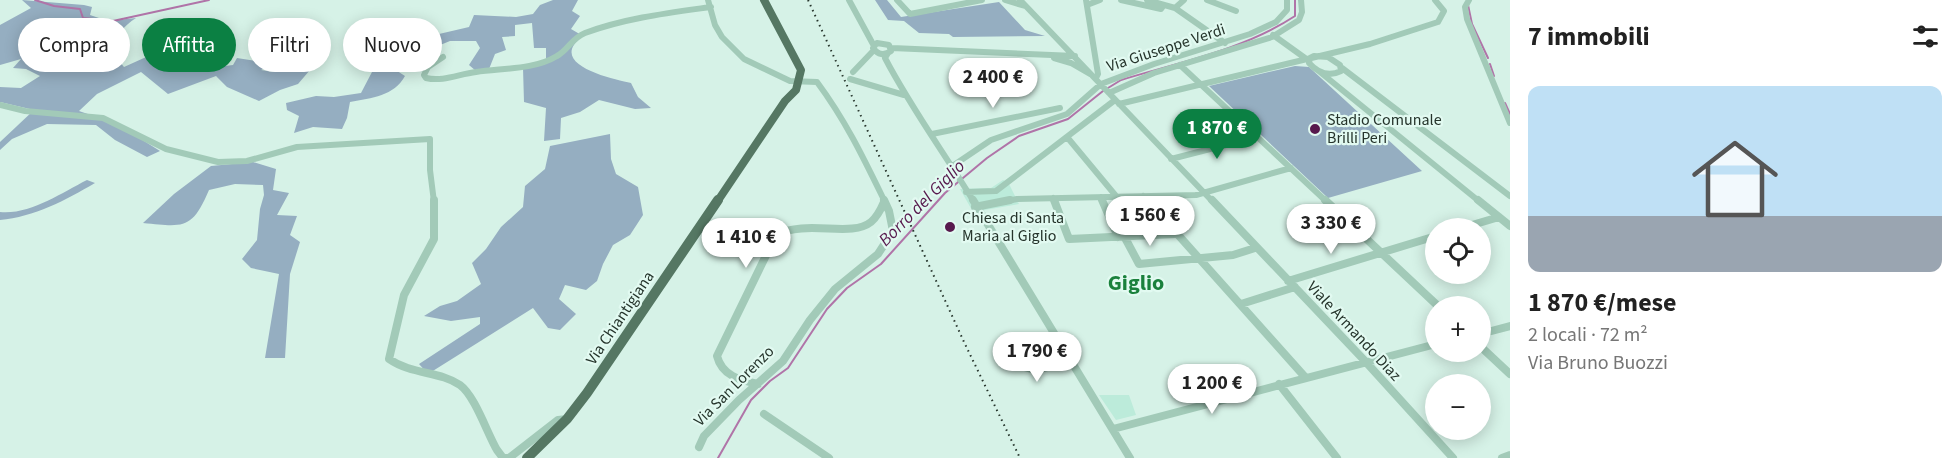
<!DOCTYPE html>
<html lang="it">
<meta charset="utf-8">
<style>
:root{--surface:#fff;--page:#f6f6f6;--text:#222;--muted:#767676;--accent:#0b8043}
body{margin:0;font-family:"Source Sans 3",sans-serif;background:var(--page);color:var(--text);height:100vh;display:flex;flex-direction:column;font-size:22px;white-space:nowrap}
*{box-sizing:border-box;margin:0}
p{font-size:20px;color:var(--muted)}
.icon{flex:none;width:33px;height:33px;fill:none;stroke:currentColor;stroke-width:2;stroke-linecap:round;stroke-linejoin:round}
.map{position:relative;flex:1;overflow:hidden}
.drawer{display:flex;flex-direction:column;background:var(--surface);width:450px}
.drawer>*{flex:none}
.guide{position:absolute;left:18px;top:18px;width:570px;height:54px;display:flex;gap:12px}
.buttons{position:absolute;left:1425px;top:218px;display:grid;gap:12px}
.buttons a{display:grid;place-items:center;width:66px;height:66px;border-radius:50%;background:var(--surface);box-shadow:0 3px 15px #0003;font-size:30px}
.price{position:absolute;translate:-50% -51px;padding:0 14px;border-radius:21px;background:#fff;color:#222;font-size:20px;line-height:39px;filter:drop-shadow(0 2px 3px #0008)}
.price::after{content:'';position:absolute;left:50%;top:36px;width:18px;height:14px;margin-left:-9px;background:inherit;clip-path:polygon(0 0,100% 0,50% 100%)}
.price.current{background:var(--accent);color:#fff}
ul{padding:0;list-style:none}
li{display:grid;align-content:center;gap:12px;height:318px;padding:0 18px}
li span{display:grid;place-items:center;height:186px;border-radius:12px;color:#555}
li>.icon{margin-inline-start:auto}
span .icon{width:108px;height:108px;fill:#fffc;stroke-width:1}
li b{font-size:26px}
h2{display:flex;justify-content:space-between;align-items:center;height:72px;padding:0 18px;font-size:26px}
.chip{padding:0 21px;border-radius:27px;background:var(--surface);box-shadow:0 3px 15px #0003;font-size:21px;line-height:54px}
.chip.current{background:var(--accent);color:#fff}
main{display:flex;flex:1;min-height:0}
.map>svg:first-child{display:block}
.green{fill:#95aec1}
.plaza{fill:#bcebda}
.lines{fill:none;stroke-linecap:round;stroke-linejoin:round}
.stream{stroke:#b074a8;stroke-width:2}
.minor-far1{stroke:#a2cab8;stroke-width:6}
.minor{stroke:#a2cab8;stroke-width:8}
.major-far1{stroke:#557763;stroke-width:8}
.major{stroke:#557763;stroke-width:10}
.rail{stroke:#25342b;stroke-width:2;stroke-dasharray:1.5 4;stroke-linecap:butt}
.poi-dot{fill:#57194d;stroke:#e2faf1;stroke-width:2}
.labels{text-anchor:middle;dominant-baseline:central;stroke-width:4.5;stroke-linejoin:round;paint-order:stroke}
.street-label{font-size:16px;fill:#25342b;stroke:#e2faf1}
.poi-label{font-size:16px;fill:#25342b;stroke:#e2faf1;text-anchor:start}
.water-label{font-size:18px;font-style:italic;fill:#57194d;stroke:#e2faf1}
.district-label{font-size:22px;font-weight:bold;fill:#1a813c;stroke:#e2faf1}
</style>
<main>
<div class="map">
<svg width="1510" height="458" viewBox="0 0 1510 458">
<rect width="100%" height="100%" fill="#d6f2e7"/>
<path class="green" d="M22 0 84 5 92 7 90 15 108 21 136 18C122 27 112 39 115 56L124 67 155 53 169 59 179 71 206 62 217 67 233 65 237 58 256 61 268 56 282 59 261 70 273 72 316 63 298 84 280 90 259 101 227 87 216 76 168 94 141 72 97 94 79 111 117 124 160 151 147 157 115 140 96 125 47 124 12 139 0 150V142L34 110 0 102V87L21 88 40 76 26 69 13 68 21 59 0 65V25L31 8Z
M553 0H578L572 11 580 16 571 29 583 36C545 64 612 79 631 83L638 97 651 108 635 109 599 100 580 112 561 118 560 139 544 141 546 108 524 102 523 68 546 59V48H534L532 23 515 25V36L502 37 506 50 495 54 489 69 476 71 469 65 480 48 476 41H450L401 61 439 34 469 27 474 15 516 17 533 14 540 5Z
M875 0H887L901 17 999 2 1025 30 1045 36 953 37 949 34 919 33 904 21 888 20Z
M1295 66 1309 67 1422 171 1328 198 1209 86Z
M391 67 405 76C394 96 372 98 350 102L347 118 342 129 313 127 294 133 299 116 287 110 286 103 316 96 334 97 361 93 372 72Z
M610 134 611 159 616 174 638 187 643 215 630 235 613 245 603 264 597 281 586 290 565 285 559 299 576 314 560 330 548 328 533 308 428 374 419 364 480 324V317L451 321 424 316 440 306 457 301 481 284 472 263 486 249 501 227 523 207 525 186 545 169 550 146Z
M253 162 276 169 273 190 289 193 277 215 297 216 290 235 300 242 290 274 285 358H265L279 274 251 268 242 259 257 240 260 209 264 195 263 185 235 184 209 190C192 230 184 227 143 223L174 194 211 166Z
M87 180 95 183C66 200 34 217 0 220V212C30 215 61 193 87 180Z"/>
<path class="plaza" d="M1003 180 1008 182 1019 204 973 212 960 189 991 188Z
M1099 395H1129L1136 415 1116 420Z"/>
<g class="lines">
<path class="stream" d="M35 0 54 6 80 9 83 18 113 21 209 0
M1468 5 1472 24 1488 58
M1490 64 1494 76
M1108 88 1121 80C1180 62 1243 50 1295 16V0
M1505 103 1510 114
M718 458 751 400 770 381 788 368 827 309 847 288 881 264 945 193 987 158 1019 136 1068 119 1103 91"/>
<path class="minor-far1" d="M708 0 715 25 722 37 744 59 790 81 817 82C846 121 864 159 885 202
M849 0 874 46
M897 0 910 14 982 0
M1005 0 1025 6
M1020 0 1213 202
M1086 0 1098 74 1096 78
M1121 0 1161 9 1164 5
M1147 0 1175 8 1225 43
M1207 0 1236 11
M1469 0 1465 7 1467 19 1510 123
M1087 5 1100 0
M1175 8 1184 0
M1273 35 1305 58
M877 43 889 45 891 51C884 56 878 55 873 48Z
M892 48 1075 56
M888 53 885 58C911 108 945 154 974 202
M1314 56 1328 57 1340 65 1341 71C1329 77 1318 73 1309 63L1310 58Z
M443 57 428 67 424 75 426 78C443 82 459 74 476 72 502 68 534 70 557 56 568 50 572 38 585 33 626 18 668 13 711 7
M1054 58 1071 63 1090 74
M1180 65 1327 202
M1342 68 1510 196
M853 72 874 50
M1320 72 1480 202
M850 79 904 95
M1109 93 1154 73 1272 37 1299 20 1302 12 1301 0
M1119 104 1370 44 1438 22 1444 11 1435 0
M0 105 25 111 103 118 166 149 218 162 247 161 297 147 430 139V170L434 202
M932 134 1060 108
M1067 137 1116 196
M1171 159 1257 137
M951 167 991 140 1067 114 1101 84 1154 64 1250 34 1276 22 1287 10V0
M966 192 996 191 1115 100
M1143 196 1148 202
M1101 197 1103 202
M1053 198 1055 202
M1002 202 1017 199 1196 195 1291 168"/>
<path class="minor" d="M434 200V239L404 295 389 359C412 375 440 371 460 385 475 396 487 433 497 450L503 458H507
M973 200 1130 458
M1054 200 1069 239 1175 234
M1102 200 1118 237
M1147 200 1305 377
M1212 200 1365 361 1453 458
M1325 200 1438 306
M1478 200 1510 226
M975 207 1010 200
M1462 228 1499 217
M1124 236 1139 264 1233 255 1255 248
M1288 281 1436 236
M1241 304 1295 287
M1480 334 1510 326
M1480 346 1510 374
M1004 361 1035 370 1071 361
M758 384C740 380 722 376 717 356L776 235C807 219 851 238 871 222 877 217 881 209 884 202
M1279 384 1337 458
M764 414 829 458
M1113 429 1436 344
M699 447 704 436 739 400 783 361 810 320 835 289 878 254 893 231 889 211 884 200
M509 458 558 420 567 419
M1502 458 1510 455"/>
<path class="major-far1" d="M717 202 785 101 796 90 801 70 764 0"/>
<path class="major" d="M527 458 567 419 587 393 718 200"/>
<path class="rail" d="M808 0 964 342 1020 458"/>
</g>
<g class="poi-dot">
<circle cx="1315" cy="129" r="6"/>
<circle cx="950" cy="227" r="6"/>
</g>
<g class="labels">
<g class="street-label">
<text transform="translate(1166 48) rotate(-18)">Via Giuseppe Verdi</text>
<text transform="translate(620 318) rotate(-56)">Via Chiantigiana</text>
<text transform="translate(1354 331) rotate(47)">Viale Armando Diaz</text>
<text transform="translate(734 386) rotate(-45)">Via San Lorenzo</text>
</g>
<g class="poi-label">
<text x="1327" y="120">Stadio Comunale<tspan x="1327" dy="18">Brilli Peri</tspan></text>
<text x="962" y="218">Chiesa di Santa<tspan x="962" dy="18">Maria al Giglio</tspan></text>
</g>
<g class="water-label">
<text transform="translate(922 203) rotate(-45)">Borro del Giglio</text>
</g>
<g class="district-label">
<text x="1136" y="283">Giglio</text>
</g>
</g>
</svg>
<div class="buttons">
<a><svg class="icon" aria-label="locate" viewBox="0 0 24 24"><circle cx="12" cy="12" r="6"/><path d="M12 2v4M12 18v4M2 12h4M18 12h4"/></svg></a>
<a>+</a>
<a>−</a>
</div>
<b class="price" style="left:993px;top:109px">2 400 €</b>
<b class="price current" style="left:1217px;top:160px">1 870 €</b>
<b class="price" style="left:1150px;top:247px">1 560 €</b>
<b class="price" style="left:1331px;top:255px">3 330 €</b>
<b class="price" style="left:746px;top:269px">1 410 €</b>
<b class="price" style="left:1037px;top:383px">1 790 €</b>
<b class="price" style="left:1212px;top:415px">1 200 €</b>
<div class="guide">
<a class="chip">Compra</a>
<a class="chip current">Affitta</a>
<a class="chip">Filtri</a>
<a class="chip">Nuovo</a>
</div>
</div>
<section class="drawer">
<h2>7 immobili<svg class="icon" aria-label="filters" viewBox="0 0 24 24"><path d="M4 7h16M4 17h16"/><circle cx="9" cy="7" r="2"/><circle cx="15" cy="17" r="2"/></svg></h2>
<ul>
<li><span style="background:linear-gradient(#bfe0f5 70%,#9aa5b1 0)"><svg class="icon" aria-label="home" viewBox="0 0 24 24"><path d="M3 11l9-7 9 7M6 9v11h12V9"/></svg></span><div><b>1 870 €/mese</b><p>2 locali · 72 m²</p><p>Via Bruno Buozzi</p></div></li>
</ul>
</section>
</main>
